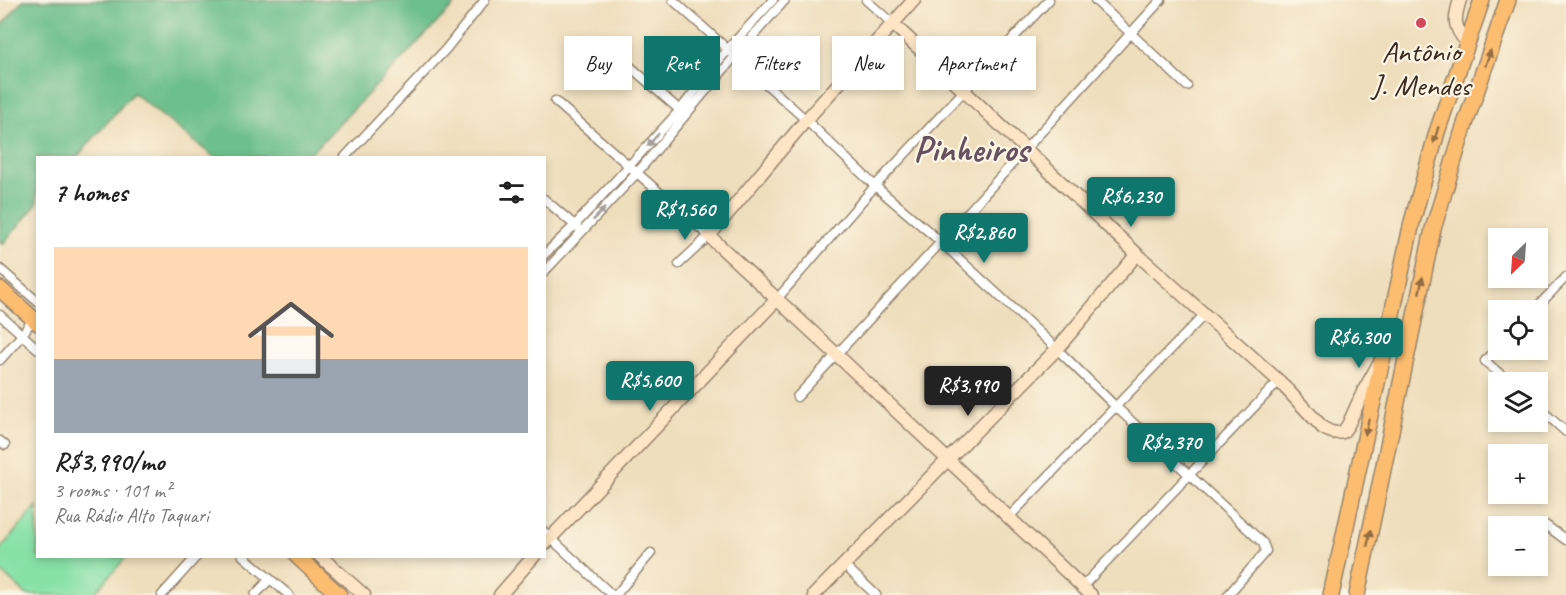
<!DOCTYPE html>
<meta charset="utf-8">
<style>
:root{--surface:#fff;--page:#f2f2f2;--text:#222;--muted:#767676;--line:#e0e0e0;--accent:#0f766e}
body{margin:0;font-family:Caveat,sans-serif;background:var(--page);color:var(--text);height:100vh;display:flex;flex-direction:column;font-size:22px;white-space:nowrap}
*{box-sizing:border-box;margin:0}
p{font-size:20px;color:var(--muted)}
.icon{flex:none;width:33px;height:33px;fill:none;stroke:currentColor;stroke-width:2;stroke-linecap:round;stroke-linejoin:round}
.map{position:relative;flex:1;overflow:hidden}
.side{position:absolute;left:36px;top:156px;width:510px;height:402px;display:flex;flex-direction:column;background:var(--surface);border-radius:0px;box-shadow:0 3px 9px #0003}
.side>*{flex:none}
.guide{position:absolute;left:564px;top:36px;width:570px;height:54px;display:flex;gap:12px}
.needle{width:39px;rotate:205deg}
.fabs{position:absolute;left:1488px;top:228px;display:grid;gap:12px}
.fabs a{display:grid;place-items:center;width:60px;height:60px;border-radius:0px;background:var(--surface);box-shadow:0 3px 9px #0003;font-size:30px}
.price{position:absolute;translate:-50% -51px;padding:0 14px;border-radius:6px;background:var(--accent);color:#fff;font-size:20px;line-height:39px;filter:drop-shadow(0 2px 3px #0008)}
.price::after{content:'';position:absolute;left:50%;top:36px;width:18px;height:14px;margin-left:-9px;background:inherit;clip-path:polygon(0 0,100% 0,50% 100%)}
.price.active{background:#222;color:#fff}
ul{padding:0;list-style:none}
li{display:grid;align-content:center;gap:12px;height:318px;padding:0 18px}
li+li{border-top:2px solid var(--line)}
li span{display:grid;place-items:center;height:186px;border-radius:0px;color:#555}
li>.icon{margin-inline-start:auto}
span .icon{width:108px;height:108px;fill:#fffc;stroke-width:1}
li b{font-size:26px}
h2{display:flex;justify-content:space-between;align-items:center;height:72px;padding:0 18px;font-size:26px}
.chip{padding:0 21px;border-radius:0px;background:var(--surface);box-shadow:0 3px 9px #0003;font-size:21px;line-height:54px}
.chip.active{background:var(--accent);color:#fff}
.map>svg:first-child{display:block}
.green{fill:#87e1a7;stroke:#618662;stroke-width:1.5}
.forest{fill:#6dbf8c;stroke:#547455;stroke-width:1.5}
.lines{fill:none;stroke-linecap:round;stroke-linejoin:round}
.street-casing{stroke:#95846d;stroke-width:11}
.secondary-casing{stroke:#95846d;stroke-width:15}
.highway-casing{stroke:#95846d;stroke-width:18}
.street{stroke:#fff;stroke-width:8}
.secondary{stroke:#fee5c5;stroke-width:12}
.highway{stroke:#fcbd6f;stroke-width:15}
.oneway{fill:#926c42}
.oneway2{fill:#a79f9a}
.poi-dot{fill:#d1495b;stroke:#fcf5e5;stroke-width:2}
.labels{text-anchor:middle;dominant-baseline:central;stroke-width:4.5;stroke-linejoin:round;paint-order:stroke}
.poi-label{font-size:30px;fill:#3b2a1e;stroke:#fcf5e5}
.district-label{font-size:36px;font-weight:bold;fill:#65515f;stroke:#fcf5e5}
</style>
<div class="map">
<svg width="1566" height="595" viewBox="0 0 1566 595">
<rect width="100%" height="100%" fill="#fcf5e5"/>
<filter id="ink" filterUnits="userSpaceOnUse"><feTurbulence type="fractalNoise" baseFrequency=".0167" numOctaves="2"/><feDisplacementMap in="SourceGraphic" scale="12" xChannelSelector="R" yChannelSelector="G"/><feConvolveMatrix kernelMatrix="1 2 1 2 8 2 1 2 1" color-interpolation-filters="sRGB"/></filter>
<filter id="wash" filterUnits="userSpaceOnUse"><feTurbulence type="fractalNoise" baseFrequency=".008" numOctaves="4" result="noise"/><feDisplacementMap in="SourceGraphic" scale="24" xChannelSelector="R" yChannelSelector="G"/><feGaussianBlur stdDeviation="1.35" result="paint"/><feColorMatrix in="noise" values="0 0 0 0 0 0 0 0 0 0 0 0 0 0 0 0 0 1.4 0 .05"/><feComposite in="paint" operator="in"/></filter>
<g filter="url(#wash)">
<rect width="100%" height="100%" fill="#efdebc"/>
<path class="green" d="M37 506 38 556 126 557 93 595H27L0 571V549Z"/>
<path class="forest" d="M23 0H459L307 157H214L133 93 77 157 38 158 37 204 3 244 0 242V27Z"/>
</g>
<g filter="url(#ink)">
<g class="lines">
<g class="street-casing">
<path id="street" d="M673 0 806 120 875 186 941 242 1057 349 1116 407 1263 543 1266 551 1228 595
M866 0 893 24
M1095 0 1187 86
M600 40 683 113
M555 101 709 236 679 264
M344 158 446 49 485 0
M544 199 578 228
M544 255 575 225 680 110 728 49 773 0
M0 269 38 302
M544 272 637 173 735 56 785 0
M777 299 875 186 1049 0
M1534 310 1566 277
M0 315 38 349
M1498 347 1485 361 1509 382
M0 360 22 335 33 319 37 317
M797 397 941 242 1161 0
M1538 407 1566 432
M0 441 5 445
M1009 517 1205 314
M1544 524 1566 540
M544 532 612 595
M243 556 289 595
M843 564 876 595
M1082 587 1279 381
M162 595 197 556
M255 595 270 579
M616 595 651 553"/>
</g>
<g class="secondary-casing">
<path id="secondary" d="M914 0 806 120 709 236 836 354 1091 595
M1460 0C1454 18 1453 28 1467 42
M893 24 1137 254 1279 381 1323 428C1330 432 1335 434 1343 432L1348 425 1363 392 1377 367
M544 545 777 299
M320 556 364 595
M500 595 534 556
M814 595 1057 349 1137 254"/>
</g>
<g class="highway-casing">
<path id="highway" d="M0 289 38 323
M297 556 339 595
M1331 595 1412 222 1437 132 1482 0
M1357 595 1433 229 1464 127 1508 0"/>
</g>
<use href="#street" class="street"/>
<use href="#secondary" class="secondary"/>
<use href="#highway" class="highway"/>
</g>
<defs><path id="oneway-solid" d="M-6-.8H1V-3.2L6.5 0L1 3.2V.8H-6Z" transform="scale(1.5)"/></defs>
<g class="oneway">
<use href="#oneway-solid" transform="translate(1488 58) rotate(-71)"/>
<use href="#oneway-solid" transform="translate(1436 135) rotate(107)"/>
<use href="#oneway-solid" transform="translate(1421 285) rotate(-78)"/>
<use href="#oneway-solid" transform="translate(1367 427) rotate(102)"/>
<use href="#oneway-solid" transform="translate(1369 538) rotate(-78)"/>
</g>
<g class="oneway2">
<use href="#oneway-solid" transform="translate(653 140) rotate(132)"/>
<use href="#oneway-solid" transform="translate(599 214) rotate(-47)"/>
</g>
</g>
<circle class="poi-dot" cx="1421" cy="23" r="6"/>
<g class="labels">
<g class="poi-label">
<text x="1421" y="51">Antônio<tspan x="1421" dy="34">J. Mendes</tspan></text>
</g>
<g class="district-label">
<text x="971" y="149">Pinheiros</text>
</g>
</g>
</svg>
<div class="fabs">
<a><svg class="needle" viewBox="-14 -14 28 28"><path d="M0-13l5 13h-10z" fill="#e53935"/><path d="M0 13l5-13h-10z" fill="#767676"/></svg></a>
<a><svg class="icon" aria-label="locate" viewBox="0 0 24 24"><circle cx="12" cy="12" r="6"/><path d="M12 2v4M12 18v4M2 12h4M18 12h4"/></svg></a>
<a><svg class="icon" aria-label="layers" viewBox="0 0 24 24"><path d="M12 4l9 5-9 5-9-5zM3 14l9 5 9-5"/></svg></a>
<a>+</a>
<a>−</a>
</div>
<b class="price" style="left:1131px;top:228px">R$6,230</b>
<b class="price" style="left:685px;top:241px">R$1,560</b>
<b class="price" style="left:984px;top:264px">R$2,860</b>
<b class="price" style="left:1359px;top:369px">R$6,300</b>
<b class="price" style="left:650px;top:412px">R$5,600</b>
<b class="price active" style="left:968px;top:417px">R$3,990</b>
<b class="price" style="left:1171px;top:474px">R$2,370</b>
<div class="guide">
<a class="chip">Buy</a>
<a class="chip active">Rent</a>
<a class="chip">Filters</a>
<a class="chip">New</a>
<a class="chip">Apartment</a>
</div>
<section class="side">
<h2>7 homes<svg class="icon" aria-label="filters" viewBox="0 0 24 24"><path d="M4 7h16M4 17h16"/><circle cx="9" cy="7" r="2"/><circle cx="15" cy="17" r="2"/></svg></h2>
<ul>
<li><span style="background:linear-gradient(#ffd9b3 60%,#9aa5b1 0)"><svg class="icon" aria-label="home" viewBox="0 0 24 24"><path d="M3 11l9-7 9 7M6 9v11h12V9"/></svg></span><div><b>R$3,990/mo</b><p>3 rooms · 101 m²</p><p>Rua Rádio Alto Taquari</p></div></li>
</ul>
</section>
</div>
